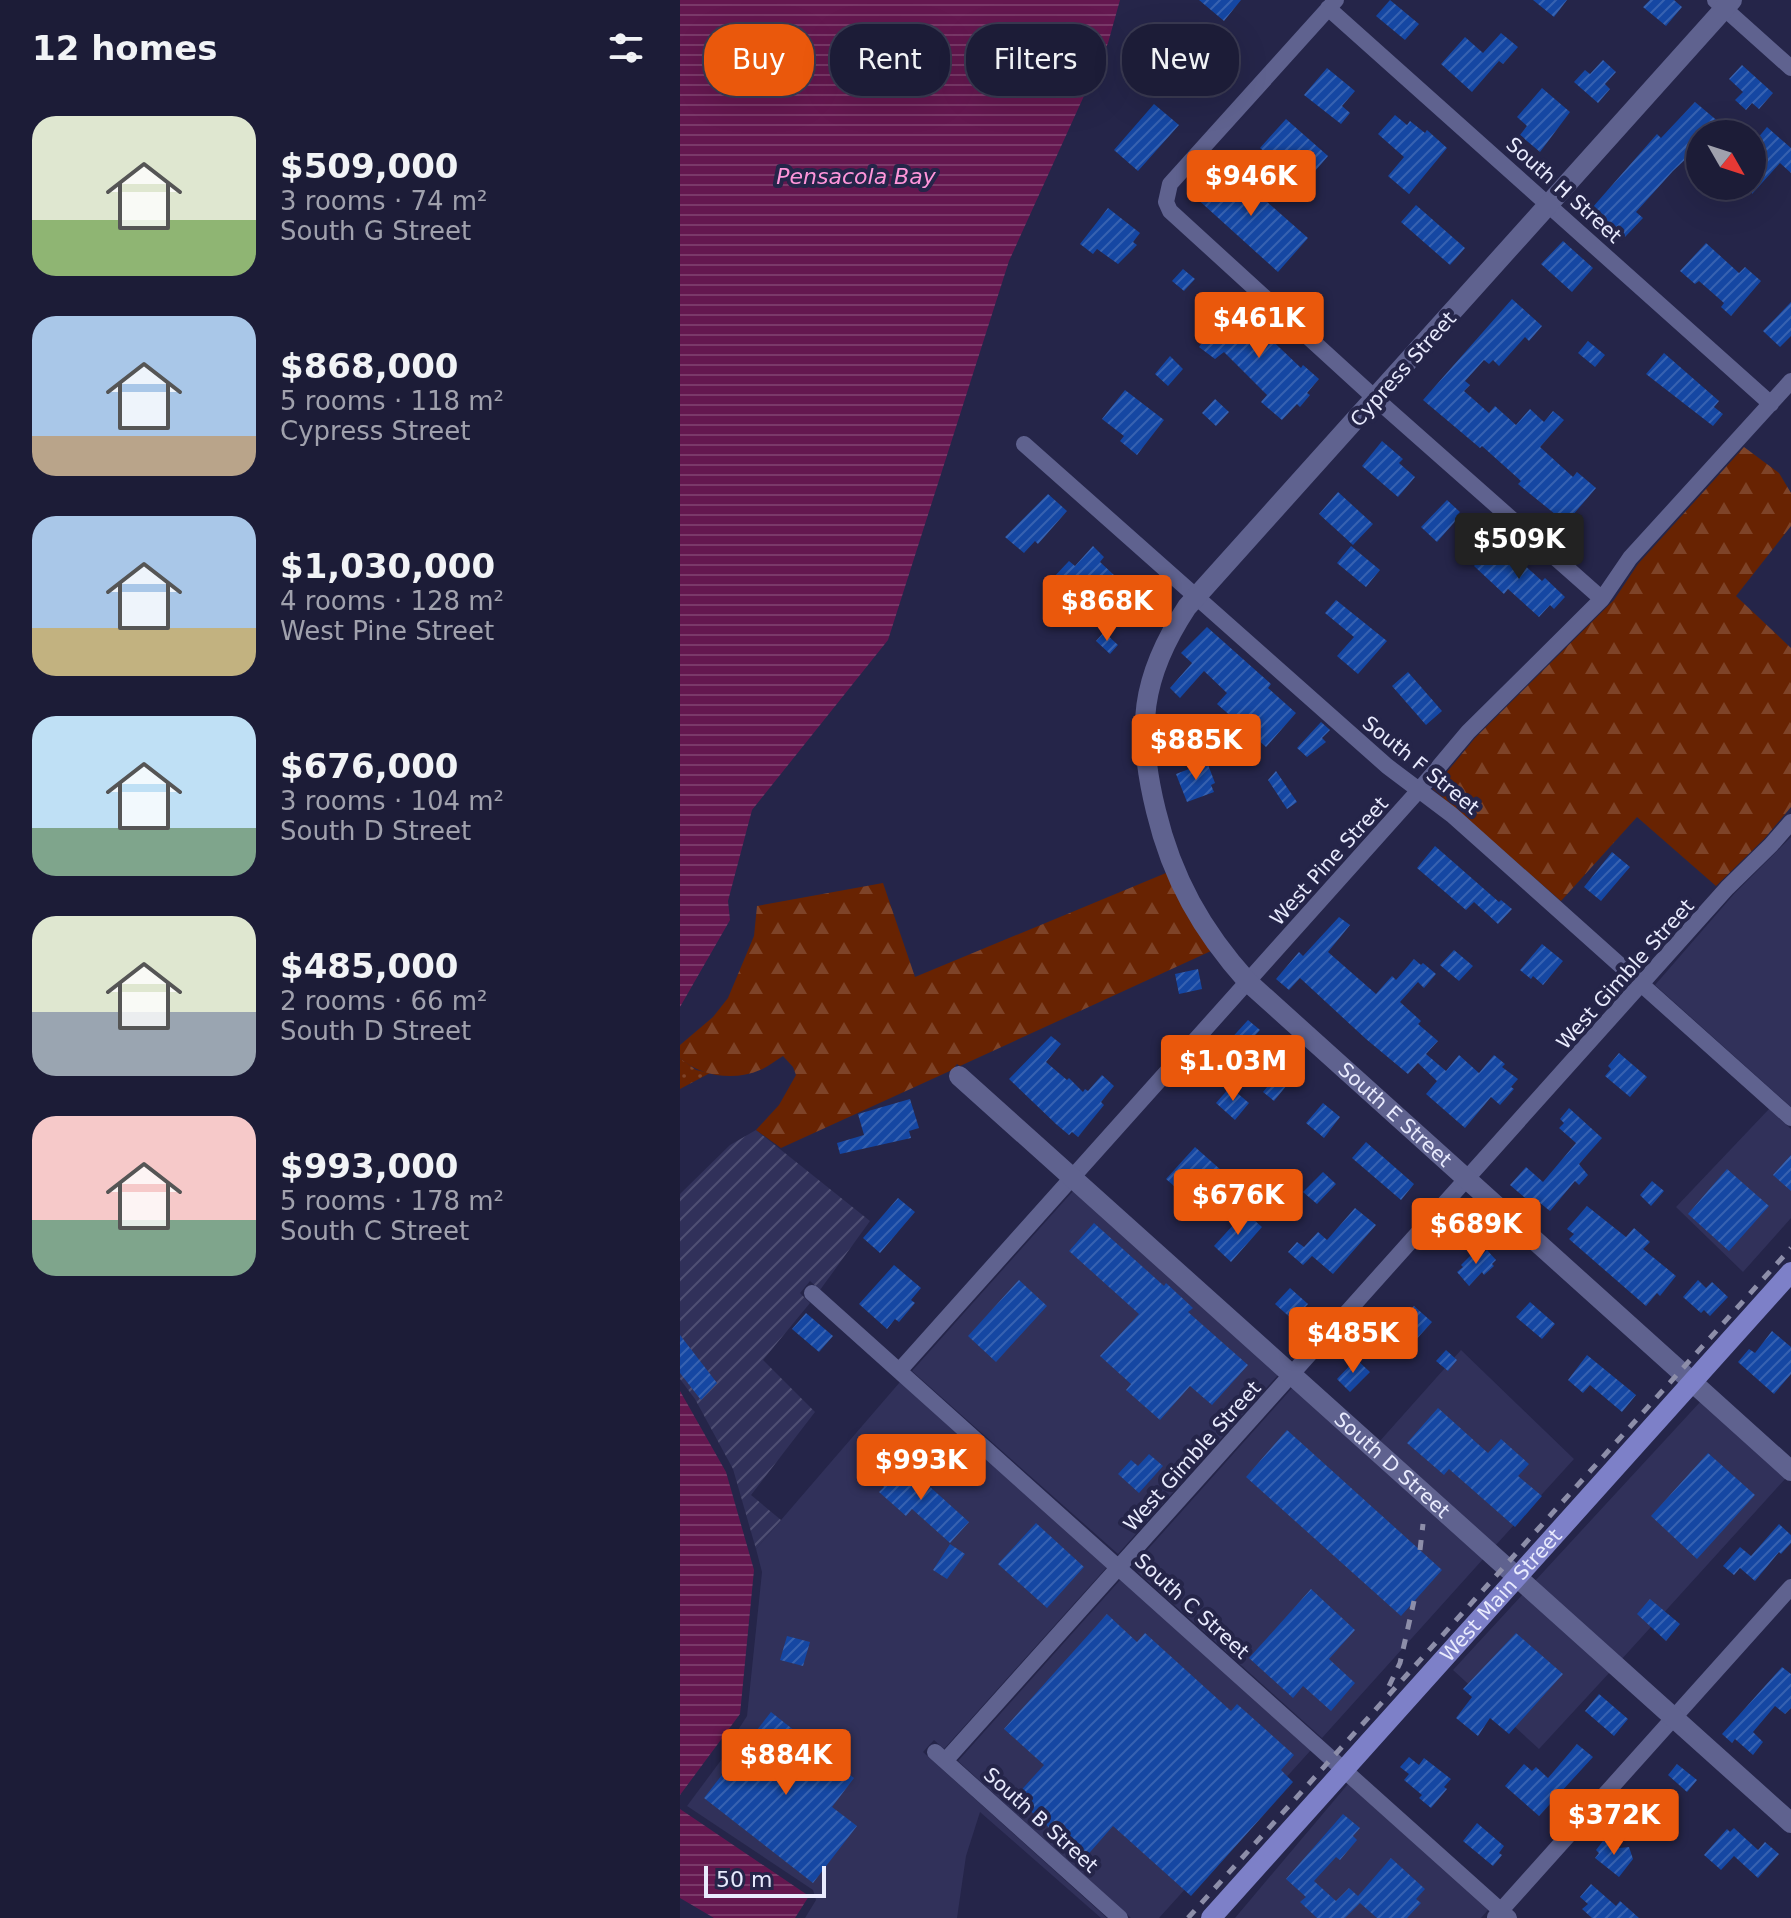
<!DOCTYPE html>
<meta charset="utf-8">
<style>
:root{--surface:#1c1c37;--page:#292942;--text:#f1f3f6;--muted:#a0a1ad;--line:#3a3a52;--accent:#ea580c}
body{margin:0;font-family:"DejaVu Sans",sans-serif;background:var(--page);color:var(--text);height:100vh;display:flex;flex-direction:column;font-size:30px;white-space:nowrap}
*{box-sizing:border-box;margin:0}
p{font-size:26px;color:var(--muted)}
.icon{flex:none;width:44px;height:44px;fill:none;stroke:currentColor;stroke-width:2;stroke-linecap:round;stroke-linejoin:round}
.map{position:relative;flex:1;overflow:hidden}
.sheet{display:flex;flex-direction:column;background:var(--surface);width:680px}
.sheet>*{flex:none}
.guide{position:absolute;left:24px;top:24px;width:760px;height:72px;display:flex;gap:16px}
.needle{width:52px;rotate:129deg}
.tools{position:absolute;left:1006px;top:120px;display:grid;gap:16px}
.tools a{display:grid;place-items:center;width:80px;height:80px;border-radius:50%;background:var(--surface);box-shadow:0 8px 32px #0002,0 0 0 2px var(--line);font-size:40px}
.scale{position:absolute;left:24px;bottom:20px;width:122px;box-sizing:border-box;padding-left:8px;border:4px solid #e8eafd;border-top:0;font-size:22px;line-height:28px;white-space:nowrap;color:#e8eafd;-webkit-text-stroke:6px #252549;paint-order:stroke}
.price{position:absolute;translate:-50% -68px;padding:0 18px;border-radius:8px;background:var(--accent);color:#fff;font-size:26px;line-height:52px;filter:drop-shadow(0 2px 4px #0008)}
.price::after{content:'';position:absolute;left:50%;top:48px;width:24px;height:18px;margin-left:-12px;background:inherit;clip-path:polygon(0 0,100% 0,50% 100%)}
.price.on{background:#222;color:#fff}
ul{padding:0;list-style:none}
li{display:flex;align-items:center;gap:24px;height:200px;padding:0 32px}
li span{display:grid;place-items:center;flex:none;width:224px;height:160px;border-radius:24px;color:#555}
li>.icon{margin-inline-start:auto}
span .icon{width:96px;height:96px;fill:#fffc;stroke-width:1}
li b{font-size:34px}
h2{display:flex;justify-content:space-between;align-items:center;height:96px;padding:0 32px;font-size:34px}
.tag{padding:0 28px;border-radius:32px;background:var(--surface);box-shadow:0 8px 32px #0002,0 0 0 2px var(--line);font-size:28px;line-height:72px}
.tag.on{background:var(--accent);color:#fff}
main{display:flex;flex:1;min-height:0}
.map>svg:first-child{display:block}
.built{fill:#31315a}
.industrial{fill:url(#industrial-furrows)}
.grass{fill:url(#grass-dots)}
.forest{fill:url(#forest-firs)}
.water{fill:url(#water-rules)}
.building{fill:url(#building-hatch)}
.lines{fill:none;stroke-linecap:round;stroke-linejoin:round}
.minor{stroke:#5f628f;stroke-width:16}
.tertiary{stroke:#5f628f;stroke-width:20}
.secondary{stroke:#7d80c8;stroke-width:20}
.rail{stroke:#8d8ea9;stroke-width:5;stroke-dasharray:10 10;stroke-linecap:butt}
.labels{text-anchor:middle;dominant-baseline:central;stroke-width:8;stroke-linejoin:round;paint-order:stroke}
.street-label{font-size:20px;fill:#e8eafd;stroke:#252549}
.water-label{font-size:22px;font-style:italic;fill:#ff95da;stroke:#252549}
</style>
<main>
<section class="sheet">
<h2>12 homes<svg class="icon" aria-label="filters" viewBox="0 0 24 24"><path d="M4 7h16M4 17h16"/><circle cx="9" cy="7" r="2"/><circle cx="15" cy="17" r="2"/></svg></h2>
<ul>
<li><span style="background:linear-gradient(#dfe7d0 65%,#8fb573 0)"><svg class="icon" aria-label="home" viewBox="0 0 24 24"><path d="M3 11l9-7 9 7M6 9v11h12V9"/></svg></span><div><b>$509,000</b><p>3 rooms · 74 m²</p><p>South G Street</p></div></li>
<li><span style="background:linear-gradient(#a9c7e8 75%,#b9a48a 0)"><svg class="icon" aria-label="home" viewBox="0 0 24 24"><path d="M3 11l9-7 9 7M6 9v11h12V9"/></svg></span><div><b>$868,000</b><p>5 rooms · 118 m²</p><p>Cypress Street</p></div></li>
<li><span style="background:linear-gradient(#a9c7e8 70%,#c2b280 0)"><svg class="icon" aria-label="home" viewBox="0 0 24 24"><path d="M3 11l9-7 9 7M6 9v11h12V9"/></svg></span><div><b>$1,030,000</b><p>4 rooms · 128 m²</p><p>West Pine Street</p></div></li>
<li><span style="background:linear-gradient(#bfe0f5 70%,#7fa58c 0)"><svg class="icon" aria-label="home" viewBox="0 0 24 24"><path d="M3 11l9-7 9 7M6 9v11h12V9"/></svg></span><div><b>$676,000</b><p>3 rooms · 104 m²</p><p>South D Street</p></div></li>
<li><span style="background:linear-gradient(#dfe7d0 60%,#9aa5b1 0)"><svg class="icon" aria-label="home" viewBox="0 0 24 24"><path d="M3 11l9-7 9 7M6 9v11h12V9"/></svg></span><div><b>$485,000</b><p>2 rooms · 66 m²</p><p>South D Street</p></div></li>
<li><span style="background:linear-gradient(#f6c9c9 65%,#7fa58c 0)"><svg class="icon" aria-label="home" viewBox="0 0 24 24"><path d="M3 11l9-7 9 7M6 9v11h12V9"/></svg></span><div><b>$993,000</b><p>5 rooms · 178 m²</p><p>South C Street</p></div></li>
</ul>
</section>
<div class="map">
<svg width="1111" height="1918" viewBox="0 0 1111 1918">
<defs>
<pattern id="industrial-furrows" width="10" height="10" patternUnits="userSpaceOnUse" patternTransform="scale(2)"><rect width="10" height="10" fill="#31315a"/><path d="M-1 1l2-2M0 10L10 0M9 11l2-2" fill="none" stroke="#4f4f73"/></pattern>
<pattern id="grass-dots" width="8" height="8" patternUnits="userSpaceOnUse" patternTransform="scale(2)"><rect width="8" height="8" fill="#682302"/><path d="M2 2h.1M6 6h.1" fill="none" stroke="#7e4328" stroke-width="1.8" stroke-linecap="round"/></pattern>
<pattern id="forest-firs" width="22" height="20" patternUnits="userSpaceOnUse" patternTransform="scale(2)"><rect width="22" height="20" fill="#682302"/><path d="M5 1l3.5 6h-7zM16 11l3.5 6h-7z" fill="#7e4328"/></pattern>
<pattern id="water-rules" width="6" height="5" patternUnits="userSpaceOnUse" patternTransform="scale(2)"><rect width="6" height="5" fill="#64174f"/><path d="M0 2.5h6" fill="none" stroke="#7a3969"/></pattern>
<pattern id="building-hatch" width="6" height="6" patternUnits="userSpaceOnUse" patternTransform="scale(2)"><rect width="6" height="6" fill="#1547a3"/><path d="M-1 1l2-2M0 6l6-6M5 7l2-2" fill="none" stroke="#3762b1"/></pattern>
</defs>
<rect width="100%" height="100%" fill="#252549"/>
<path class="built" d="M1111 837V1107L975 985 1054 894Z
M1089 1109 1111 1129V1218L1063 1272 996 1207Z
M394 1190 599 1374 438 1554 232 1371Z
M781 1350 894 1459 815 1546 699 1442Z
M220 1382 427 1567 264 1749 254 1740 243 1752 427 1918H421L300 1812 286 1856 277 1918H125L136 1900 133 1890 7 1806 59 1736 58 1730 67 1716 82 1572 76 1549Z
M613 1387 804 1558 642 1738 452 1567Z
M1021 1401 1106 1478 941 1660 854 1582Z
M441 1579 631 1750 479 1918H451L278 1761Z
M843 1594 930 1672 859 1749 773 1670Z
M668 1784 808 1910 801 1918H555Z"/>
<path class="industrial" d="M76 1130 190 1221 140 1290 130 1281 120 1293 130 1303 83 1360 135 1412 71 1495 101 1520 76 1549 53 1469 15 1399 0 1379V1194L50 1145Z"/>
<path class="grass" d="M0 1058 16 1070 30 1073 0 1089Z"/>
<path class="forest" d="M1064 447 1099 473 1111 493V526L1056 596 1111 648V807L1084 839 1036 886 957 817 881 901 753 789 795 738 934 600 958 564Z
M486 873 508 916 531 951 280 1066 277 1064 272 1070 101 1148 76 1130 99 1105 116 1075 113 1067 103 1056C96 1060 88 1067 80 1070 55 1081 21 1077 0 1058V1045L33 1017 48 998 74 936 77 906 203 883 235 977Z"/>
<path class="water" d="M0 0H440L428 43 329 261 208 640 72 810 48 901 50 920 0 1007Z
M0 1391 46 1472 74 1570 60 1714 0 1795Z
M0 1809 129 1896 115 1918H34L0 1898Z"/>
<path class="building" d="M519 0H561L544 21Z
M710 0 739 24 725 40 696 16Z
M853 0H887L874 17Z
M970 0H994L1002 7 986 26 963 7Z
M821 33 838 47 823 64 819 61 792 92 761 64 785 37 803 53Z
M923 60 936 72 925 84 930 89 918 103 894 82 905 70 910 74Z
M1062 65 1093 93 1079 109 1072 103 1066 110 1055 100 1063 92 1049 79Z
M494 67 511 81 501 93 484 79Z
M647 68 675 91 662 106 670 113 661 124 624 95Z
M862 88 890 112 860 152 840 135 847 126 837 117Z
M1015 102 1053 134H1020V162L1011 154 993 171 956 212 963 218 945 237 912 208 977 134 981 138Z
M474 104 499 125 458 171 434 150Z
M715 115 727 125 730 121 745 133 747 130 767 148 729 194 708 176 724 157 698 134Z
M606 119 648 156 629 178 598 151 592 158 580 148Z
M1087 127 1111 148V173L1100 163 1072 194V145Z
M544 164 628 238 598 272 514 196Z
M736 205 785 248 770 265 721 222Z
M428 208 460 233 453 242 457 245 438 264 417 249 413 254 400 244Z
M883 241 913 268 892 292 861 264Z
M1026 243 1059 273 1065 267 1081 281 1051 316 1041 307 1044 303 1019 281 1015 284 1000 271Z
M503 269 515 279 504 291 492 281Z
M832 299 862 326 849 341 845 337 819 366 813 360 809 364 804 360 785 381 790 385 784 391 809 413 815 406 836 425 850 409 864 422 873 411 884 420 860 447 893 477 897 472 916 488 886 523 838 484 841 481 802 446 800 448 743 400Z
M1111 302V336L1100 347 1083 331Z
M542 304 553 314 558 308 621 368 623 365 639 379 627 393 630 395 620 407 617 404 602 420 581 402 587 395 544 352 535 359 519 347 529 334 524 330Z
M908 341 925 355 915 367 898 353Z
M984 353 1039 401 1034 407 1043 414 1033 426 966 374Z
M490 356 503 369 488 386 475 374Z
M445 390 484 420 457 455 440 441 444 436 422 419Z
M535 399 549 412 536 426 522 413Z
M702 441 723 459 719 463 735 477 718 497 682 466Z
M658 492 693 524 673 545 639 514Z
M368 494 387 511 358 544 355 541 344 553 325 537Z
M767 500 780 512 777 515 779 517 757 542 741 527Z
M815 543 837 564 840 561 862 581 865 578 885 597 874 609 870 605 859 617 828 589 824 594 794 566Z
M413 546 424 557 420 562 450 590 423 618 402 600 399 604 372 579 389 561 395 566Z
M671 546 700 570 686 587 657 563Z
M656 600 707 641 678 674 657 656 674 637 645 613Z
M527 627 591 684 588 688 616 713 586 747 537 704 547 693 524 671 500 698 490 688 512 663 501 653Z
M424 632 438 645 430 654 416 641Z
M728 672 762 711 746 725 712 686Z
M641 722 650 730 642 738 646 742 627 757 617 748Z
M527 762 535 783 531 785 534 792 507 802 496 774Z
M596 771 617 802 607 809 588 780Z
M755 846 819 902 821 900 832 909 818 924 794 902 786 910 737 868Z
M932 852 950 867 921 901 904 887Z
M659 917 670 925 648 952 696 994 712 976 716 980 734 959 741 965 743 963 756 974 744 988 738 982 720 1002 741 1021 738 1024 758 1041 746 1054 766 1071 779 1055 799 1073 814 1055 825 1064 822 1067 838 1079 831 1087 834 1089 820 1105 811 1097 785 1128 746 1094 757 1081 738 1063 728 1074 686 1039 620 978 609 990 596 979 619 952 623 956Z
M862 944 883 961 863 985 853 976 851 979 840 970Z
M774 950 793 966 779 981 760 965Z
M518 969 522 989 499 994 495 974Z
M568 1020 580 1030 569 1042 572 1045 554 1067 538 1053Z
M371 1036 381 1044 366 1062 387 1080 389 1078 403 1092 405 1089 408 1091 422 1075 434 1086 421 1102 424 1105 398 1137 392 1132 389 1135 376 1124 329 1079Z
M939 1053 967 1077 950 1097 925 1076 931 1069 928 1066Z
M600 1071 611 1080 594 1101 583 1092Z
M550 1087 569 1103 555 1120 536 1103Z
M230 1099 239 1128 229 1131 231 1138 160 1154 157 1143 184 1135 178 1114Z
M643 1103 660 1117 644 1138 626 1123Z
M889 1108 922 1138 899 1164 908 1175 899 1185 895 1181 870 1211 855 1199 851 1203 830 1185 846 1167 863 1182 896 1143 879 1128 884 1123 880 1119Z
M686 1142 734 1184 721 1200 672 1158Z
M515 1147 551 1179 523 1211 486 1179Z
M1111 1155V1191L1093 1175Z
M1047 1169 1089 1206 1049 1251 1008 1214Z
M643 1172 656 1184 637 1204 623 1192Z
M972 1181 984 1191 971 1206 960 1195Z
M218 1198 235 1212 200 1253 183 1238Z
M907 1206 946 1237 954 1228 970 1242 963 1249 996 1276 980 1296 977 1293 966 1306 889 1239 894 1234 887 1229Z
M675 1208 696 1225 653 1274 632 1256 623 1265 608 1252 617 1242 624 1247 638 1232 647 1240Z
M565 1212 582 1227 551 1262 534 1246Z
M414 1223 484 1286 486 1283 513 1308 508 1312 568 1365 532 1405 510 1386 480 1420 446 1390 451 1384 420 1356 459 1314 389 1251Z
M797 1249 802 1255 807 1250 816 1260 812 1264 814 1266 804 1275 802 1272 789 1286 777 1272 783 1267 781 1265Z
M214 1265 241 1288 231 1300 235 1303 219 1322 215 1319 207 1329 179 1304Z
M339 1280 367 1306 316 1362 288 1336Z
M1018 1280 1026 1288 1032 1282 1048 1297 1030 1316 1024 1310 1021 1313 1003 1297Z
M610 1288 628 1304 613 1320 595 1304Z
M850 1302 875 1324 862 1339 836 1317Z
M734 1306 752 1322 723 1354 705 1338 714 1328 709 1323 719 1312 724 1316Z
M126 1313 153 1336 139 1352 112 1329Z
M1092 1331 1111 1347V1374L1094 1394 1058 1362 1069 1349 1075 1353Z
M0 1335 37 1383 21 1400 0 1373Z
M766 1350 777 1360 768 1371 756 1361Z
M907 1355 956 1395 942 1412 910 1385 903 1393 888 1380Z
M676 1359 690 1372 670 1392 657 1379Z
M758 1408 808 1453 821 1439 849 1464 838 1476 862 1496 835 1527 769 1469 764 1475 727 1443Z
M607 1430 762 1570 721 1616 566 1477Z
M1028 1453 1075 1495 1017 1559 971 1516Z
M469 1454 483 1466 459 1493 438 1474 451 1460 458 1466Z
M214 1461 236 1480 239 1477 289 1522 270 1543 232 1509 226 1516 199 1492 204 1487 197 1480Z
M356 1523 404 1567 367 1608 318 1564Z
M1099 1524 1111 1535V1543L1101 1554 1099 1552 1075 1581 1060 1568 1054 1575 1043 1566 1060 1547 1071 1556Z
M270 1544 285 1554 267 1579 253 1570Z
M631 1589 675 1630 649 1659 675 1683 651 1711 623 1686 613 1698 569 1658Z
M970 1599 1000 1624 986 1641 957 1614Z
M427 1614 457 1642 465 1633 551 1711 557 1704 614 1755 601 1770 613 1782 511 1896 433 1826 404 1859 335 1797 364 1765 324 1729Z
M836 1633 883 1674 829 1734 810 1718 798 1736 776 1718 792 1697 783 1689Z
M107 1636 130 1642 123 1666 100 1660Z
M1102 1667 1111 1674V1708L1105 1714 1095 1706 1073 1732 1083 1742 1073 1755 1055 1739 1052 1743 1042 1734Z
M919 1694 948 1719 934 1736 905 1711Z
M91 1712 174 1778 152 1807 177 1826 133 1883 24 1798Z
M897 1744 913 1757 859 1816 825 1786 844 1764 852 1771 856 1767 868 1778Z
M729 1757 739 1765 744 1758 771 1779 764 1787 767 1789 751 1808 739 1798 742 1795 724 1780 729 1774 720 1767Z
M997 1764 1017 1780 1007 1792 988 1775Z
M663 1814 680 1828 673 1836 677 1840 660 1860 656 1857 634 1881 656 1901 669 1888 678 1896 711 1858 745 1889 736 1899 741 1903 727 1918H697L680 1903 665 1918H637L620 1902 626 1897 606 1879Z
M797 1823 824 1846 819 1853 822 1855 813 1866 783 1841Z
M1054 1828 1078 1850 1085 1842 1099 1854 1078 1878 1054 1856 1041 1870 1024 1855 1047 1829 1050 1832Z
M926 1837 939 1848 949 1847 953 1859 939 1877 915 1858 919 1853 916 1850Z
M911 1884 936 1906 940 1901 959 1918H912L902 1909 908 1904 900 1897Z"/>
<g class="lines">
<path class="minor" d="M656 0 490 184 486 202 490 211 696 399 922 599
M1035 0 1111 68
M648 8 1091 404
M344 444 707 766 772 815 1111 1118
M132 1293 829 1918
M219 1371 740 789 788 732 922 599 950 558 1111 381
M255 1752 440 1918
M265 1761 1047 888 1091 845 1111 822
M815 1917 1111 1587"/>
<g class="tertiary">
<path id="s1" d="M1052 0 507 607C460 678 456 730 476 811 492 878 522 931 568 982L1111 1471"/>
<path id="s2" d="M279 1076 1111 1823"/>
</g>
<path class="secondary" id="s3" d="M531 1918 1111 1272"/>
<path class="rail" d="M740 1550 743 1524
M709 1686 720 1663 734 1601
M508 1918 1111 1248"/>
</g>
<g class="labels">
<g class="street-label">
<text transform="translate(884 190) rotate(42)">South H Street</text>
<text transform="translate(723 369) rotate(-48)">Cypress Street</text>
<text transform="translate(741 765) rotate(39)">South F Street</text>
<text transform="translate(649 861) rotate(-48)">West Pine Street</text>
<text transform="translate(945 974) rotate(-48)">West Gimble Street</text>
<text stroke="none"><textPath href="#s1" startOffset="1424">South E Street</textPath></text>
<text transform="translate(512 1456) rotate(-48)">West Gimble Street</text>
<text stroke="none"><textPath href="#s2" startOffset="582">South D Street</textPath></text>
<text stroke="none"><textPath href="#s3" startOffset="434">West Main Street</textPath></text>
<text transform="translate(512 1606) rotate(42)">South C Street</text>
<text transform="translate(361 1820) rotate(42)">South B Street</text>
</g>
<g class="water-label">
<text x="176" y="176">Pensacola Bay</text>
</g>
</g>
</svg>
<div class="tools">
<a><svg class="needle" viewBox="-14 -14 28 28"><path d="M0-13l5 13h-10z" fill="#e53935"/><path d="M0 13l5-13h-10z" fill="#a0a1ad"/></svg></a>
</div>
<div class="scale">50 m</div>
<b class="price" style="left:571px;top:218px">$946K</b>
<b class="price" style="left:579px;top:360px">$461K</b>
<b class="price on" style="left:839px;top:581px">$509K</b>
<b class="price" style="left:427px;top:643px">$868K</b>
<b class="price" style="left:516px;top:782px">$885K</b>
<b class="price" style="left:553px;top:1103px">$1.03M</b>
<b class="price" style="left:558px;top:1237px">$676K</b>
<b class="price" style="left:796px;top:1266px">$689K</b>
<b class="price" style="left:673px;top:1375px">$485K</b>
<b class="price" style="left:241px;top:1502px">$993K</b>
<b class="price" style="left:106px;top:1797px">$884K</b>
<b class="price" style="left:934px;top:1857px">$372K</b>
<div class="guide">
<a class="tag on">Buy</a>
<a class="tag">Rent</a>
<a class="tag">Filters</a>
<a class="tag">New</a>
</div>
</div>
</main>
